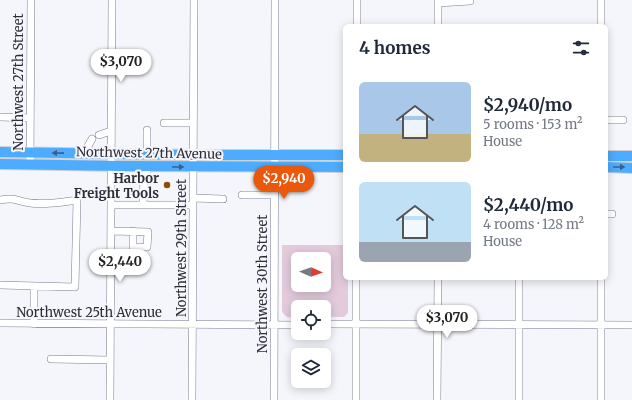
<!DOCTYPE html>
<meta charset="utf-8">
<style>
:root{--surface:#fff;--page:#f6f6f7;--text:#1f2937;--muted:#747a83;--accent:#ea580c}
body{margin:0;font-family:Merriweather,serif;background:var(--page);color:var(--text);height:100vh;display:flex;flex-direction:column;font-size:15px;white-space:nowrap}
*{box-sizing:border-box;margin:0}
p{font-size:13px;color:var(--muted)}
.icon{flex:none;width:22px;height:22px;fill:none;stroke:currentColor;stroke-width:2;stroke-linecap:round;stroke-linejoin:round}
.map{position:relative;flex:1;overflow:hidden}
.sheet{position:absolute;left:343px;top:24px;width:265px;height:256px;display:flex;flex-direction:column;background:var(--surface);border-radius:6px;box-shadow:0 2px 10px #0003}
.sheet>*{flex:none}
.needle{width:26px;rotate:92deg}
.controls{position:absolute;left:291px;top:252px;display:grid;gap:8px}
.controls a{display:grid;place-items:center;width:40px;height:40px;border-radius:6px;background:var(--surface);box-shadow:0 2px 10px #0003;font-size:20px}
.price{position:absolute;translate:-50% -34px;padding:0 9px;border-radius:14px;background:#fff;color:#222;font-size:13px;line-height:26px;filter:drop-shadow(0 1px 2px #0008)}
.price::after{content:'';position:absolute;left:50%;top:24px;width:12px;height:9px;margin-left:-6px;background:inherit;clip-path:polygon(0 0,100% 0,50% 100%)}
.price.on{background:var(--accent);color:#fff}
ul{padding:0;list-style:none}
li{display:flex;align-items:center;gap:12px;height:100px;padding:0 16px}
li span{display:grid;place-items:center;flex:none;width:112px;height:80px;border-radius:6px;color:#555}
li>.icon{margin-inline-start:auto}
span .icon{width:48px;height:48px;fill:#fffc;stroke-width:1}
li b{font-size:17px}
h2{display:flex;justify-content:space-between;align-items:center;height:48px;padding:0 16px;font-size:17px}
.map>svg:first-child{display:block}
.green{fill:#e3cbdc;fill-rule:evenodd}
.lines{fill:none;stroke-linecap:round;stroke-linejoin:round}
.minor-casing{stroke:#787c90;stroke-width:8}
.highway-casing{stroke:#d1d1d3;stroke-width:12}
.minor{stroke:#fff;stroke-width:7}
.highway{stroke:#4dacfe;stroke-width:10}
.oneway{fill:#3a6087}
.poi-dot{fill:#894f05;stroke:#f5f6fb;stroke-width:1.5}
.labels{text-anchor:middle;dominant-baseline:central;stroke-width:4;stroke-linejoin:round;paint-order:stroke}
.street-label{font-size:13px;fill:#2d2e37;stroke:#f5f6fb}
.poi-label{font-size:13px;font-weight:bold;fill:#2d2e37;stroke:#f5f6fb;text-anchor:end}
</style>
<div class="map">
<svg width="632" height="400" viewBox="0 0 632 400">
<rect width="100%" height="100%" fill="#f5f6fb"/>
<path class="green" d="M282 245H345V278H348V313L344 317H324V307H298V317C290 318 285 318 282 311ZM298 259H324V285H298Z"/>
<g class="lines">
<g class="minor-casing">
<path id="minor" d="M438 3 470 1
M357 26V0
M438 26V0
M601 26V0
M0 117 30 118
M606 120H623
M164 123H193
M99 135 111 131
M88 153V146L92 139
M147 154V130
M30 165 31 0
M242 195H274
M193 198 223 199
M0 200C16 197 16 201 30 203 46 205 62 202 77 200L75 287 0 285
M111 205H193
M143 205 144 176 149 167
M606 214H612
M111 231 148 232 147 247 133 248V231
M0 323 298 325
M34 324V287
M324 324 632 325
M51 359 110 360
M110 400 112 0
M192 400 194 0
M274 400 275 0
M356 400V278
M437 400 438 278
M519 400V278
M601 400V278"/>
</g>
<g class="highway-casing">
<path id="highway" d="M0 152 193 155H345
M606 156H632
M0 164 121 166 345 167
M606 167 632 168"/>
</g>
<use href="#minor" class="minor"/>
<use href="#highway" class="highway"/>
</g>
<defs><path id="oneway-solid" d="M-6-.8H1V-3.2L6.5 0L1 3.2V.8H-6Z"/></defs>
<g class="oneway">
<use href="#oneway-solid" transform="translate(58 153) rotate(-179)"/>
<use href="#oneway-solid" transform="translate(178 167)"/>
<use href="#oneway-solid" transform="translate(619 167)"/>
</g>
<circle class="poi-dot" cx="167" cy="185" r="4"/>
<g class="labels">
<g class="street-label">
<text transform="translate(18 82) rotate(-90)">Northwest 27th Street</text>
<text transform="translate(149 153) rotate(1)">Northwest 27th Avenue</text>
<text transform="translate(181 248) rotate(-90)">Northwest 29th Street</text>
<text transform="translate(262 284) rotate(-90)">Northwest 30th Street</text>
<text x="89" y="312">Northwest 25th Avenue</text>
</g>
<g class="poi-label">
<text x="159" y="178">Harbor<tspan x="159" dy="15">Freight Tools</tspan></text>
</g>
</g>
</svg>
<div class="controls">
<a><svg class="needle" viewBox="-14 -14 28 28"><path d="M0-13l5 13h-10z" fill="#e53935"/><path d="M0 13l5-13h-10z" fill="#747a83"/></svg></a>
<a><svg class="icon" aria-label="locate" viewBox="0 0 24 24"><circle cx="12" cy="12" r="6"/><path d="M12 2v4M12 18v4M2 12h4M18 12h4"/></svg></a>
<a><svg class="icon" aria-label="layers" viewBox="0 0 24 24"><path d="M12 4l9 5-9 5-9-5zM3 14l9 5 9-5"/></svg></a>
</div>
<b class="price" style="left:121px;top:83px">$3,070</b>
<b class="price on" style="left:284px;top:200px">$2,940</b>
<b class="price" style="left:120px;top:283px">$2,440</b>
<b class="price" style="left:447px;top:339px">$3,070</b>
<section class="sheet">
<h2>4 homes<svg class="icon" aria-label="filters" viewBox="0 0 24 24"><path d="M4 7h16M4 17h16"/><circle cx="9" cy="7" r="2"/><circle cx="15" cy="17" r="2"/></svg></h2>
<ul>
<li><span style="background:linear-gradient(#a9c7e8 65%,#c2b280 0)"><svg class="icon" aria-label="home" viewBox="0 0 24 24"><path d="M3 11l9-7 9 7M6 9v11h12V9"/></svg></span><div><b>$2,940/mo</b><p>5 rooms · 153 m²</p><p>House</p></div></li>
<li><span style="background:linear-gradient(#bfe0f5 75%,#9aa5b1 0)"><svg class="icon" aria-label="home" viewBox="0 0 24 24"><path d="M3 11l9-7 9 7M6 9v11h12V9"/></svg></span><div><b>$2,440/mo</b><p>4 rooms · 128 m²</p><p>House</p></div></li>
</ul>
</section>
</div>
